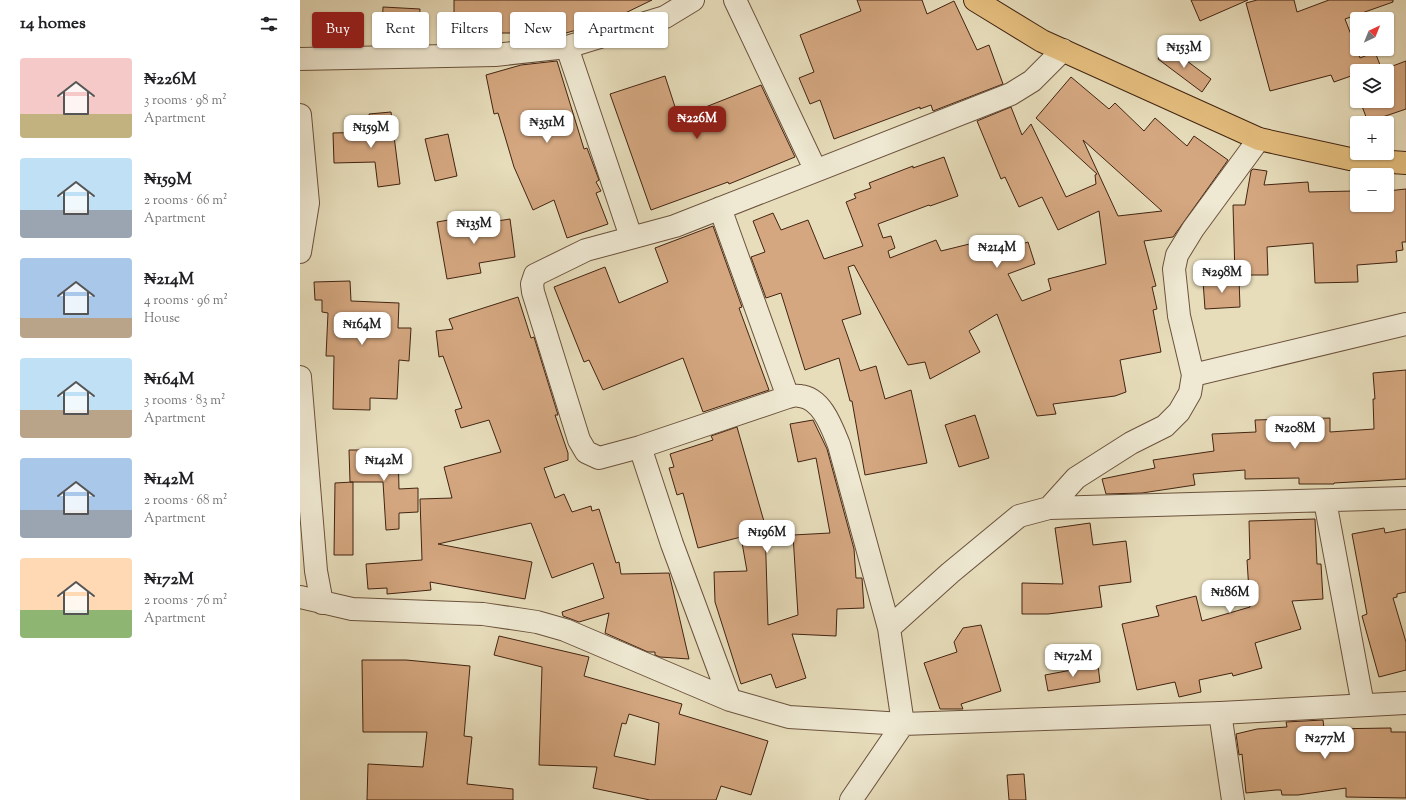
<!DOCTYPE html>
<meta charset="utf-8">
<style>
:root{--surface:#fff;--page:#f6f6f6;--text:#202124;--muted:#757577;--accent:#8f2418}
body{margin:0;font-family:"Sorts Mill Goudy",serif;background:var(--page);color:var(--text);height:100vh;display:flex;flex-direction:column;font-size:15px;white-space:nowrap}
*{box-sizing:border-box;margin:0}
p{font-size:13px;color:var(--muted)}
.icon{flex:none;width:22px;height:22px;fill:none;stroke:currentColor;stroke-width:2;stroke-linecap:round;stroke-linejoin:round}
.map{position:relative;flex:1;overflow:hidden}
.details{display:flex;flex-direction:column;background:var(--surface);width:300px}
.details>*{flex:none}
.banner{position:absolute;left:12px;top:12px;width:380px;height:36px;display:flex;gap:8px}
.needle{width:26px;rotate:43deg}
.controls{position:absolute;left:1050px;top:12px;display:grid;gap:8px}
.controls a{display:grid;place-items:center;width:44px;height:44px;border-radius:4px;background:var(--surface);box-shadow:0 1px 3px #0004;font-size:20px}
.price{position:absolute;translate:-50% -34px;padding:0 9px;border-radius:8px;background:#fff;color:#222;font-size:13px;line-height:26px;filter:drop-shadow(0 1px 2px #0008)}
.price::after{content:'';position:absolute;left:50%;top:24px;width:12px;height:9px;margin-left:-6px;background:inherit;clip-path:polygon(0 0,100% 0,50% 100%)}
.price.selected{background:var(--accent);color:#fff}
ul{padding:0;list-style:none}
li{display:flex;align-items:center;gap:12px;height:100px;padding:0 20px}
li span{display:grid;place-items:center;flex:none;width:112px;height:80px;border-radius:4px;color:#555}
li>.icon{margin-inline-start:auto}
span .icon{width:48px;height:48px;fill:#fffc;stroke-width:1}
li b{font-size:17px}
h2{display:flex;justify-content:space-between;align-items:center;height:48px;padding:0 20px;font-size:17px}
.chip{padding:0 14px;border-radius:4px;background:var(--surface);box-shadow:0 1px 3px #0004;font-size:14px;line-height:36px}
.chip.selected{background:var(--accent);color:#fff}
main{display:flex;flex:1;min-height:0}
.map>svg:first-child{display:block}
.building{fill:#d4a780;stroke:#422411;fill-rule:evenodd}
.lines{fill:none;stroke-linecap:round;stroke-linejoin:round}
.minor-casing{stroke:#6b523c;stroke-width:24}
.tertiary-casing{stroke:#6b523c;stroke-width:24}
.primary-casing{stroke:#422411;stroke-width:24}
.minor{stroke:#efe9d3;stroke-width:22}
.tertiary{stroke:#efe9d3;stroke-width:22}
.primary{stroke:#e4be7e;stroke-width:22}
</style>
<main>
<section class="details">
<h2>14 homes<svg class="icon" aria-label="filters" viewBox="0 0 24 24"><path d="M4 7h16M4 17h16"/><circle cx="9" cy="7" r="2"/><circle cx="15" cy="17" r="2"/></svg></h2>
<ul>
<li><span style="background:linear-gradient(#f6c9c9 70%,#c2b280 0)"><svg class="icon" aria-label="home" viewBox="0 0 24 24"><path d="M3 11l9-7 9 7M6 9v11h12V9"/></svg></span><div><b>₦226M</b><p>3 rooms · 98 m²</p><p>Apartment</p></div></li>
<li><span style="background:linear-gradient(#bfe0f5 65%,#9aa5b1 0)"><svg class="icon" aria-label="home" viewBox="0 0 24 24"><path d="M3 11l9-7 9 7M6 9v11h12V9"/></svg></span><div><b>₦159M</b><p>2 rooms · 66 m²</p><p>Apartment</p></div></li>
<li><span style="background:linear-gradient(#a9c7e8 75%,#b9a48a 0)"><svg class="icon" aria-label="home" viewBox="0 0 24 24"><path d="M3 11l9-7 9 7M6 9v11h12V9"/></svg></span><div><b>₦214M</b><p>4 rooms · 96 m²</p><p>House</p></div></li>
<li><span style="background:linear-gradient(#bfe0f5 65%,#b9a48a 0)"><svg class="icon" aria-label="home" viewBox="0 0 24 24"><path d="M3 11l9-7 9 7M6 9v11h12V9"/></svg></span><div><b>₦164M</b><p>3 rooms · 83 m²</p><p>Apartment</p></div></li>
<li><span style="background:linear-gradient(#a9c7e8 65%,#9aa5b1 0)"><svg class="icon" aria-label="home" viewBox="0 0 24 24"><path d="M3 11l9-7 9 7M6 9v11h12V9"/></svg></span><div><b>₦142M</b><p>2 rooms · 68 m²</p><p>Apartment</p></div></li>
<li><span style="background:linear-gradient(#ffd9b3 65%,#8fb573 0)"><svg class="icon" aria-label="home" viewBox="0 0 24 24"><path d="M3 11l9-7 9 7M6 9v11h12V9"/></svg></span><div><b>₦172M</b><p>2 rooms · 76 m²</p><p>Apartment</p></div></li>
</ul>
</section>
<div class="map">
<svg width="1106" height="800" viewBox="0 0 1106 800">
<rect width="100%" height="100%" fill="#e7ddbb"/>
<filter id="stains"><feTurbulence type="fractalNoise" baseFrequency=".005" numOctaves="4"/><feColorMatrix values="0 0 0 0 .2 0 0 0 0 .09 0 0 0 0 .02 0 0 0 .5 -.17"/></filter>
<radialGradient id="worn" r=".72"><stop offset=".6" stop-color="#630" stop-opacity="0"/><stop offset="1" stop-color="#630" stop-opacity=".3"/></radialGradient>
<path class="building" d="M154 0H352L315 18V19L266 33H200V38H154Z
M557 0H622L627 14 654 1 677 50 689 45 703 84 633 111 631 105 620 109V107L534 139 520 100 510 104 499 78 514 72 500 35 561 11Z
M891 0H948L900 21Z
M957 0H994L997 12 1029 0H1093V2L1045 19 1060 58 1075 52 1082 70 1106 61V109L1068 122 1060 101H1087V71H1057V92L1051 76 1034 82 1031 75 970 91 946 3Z
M83 7 120 9 118 42 104 41 101 30 82 33Z
M867 46 911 79 902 92 858 59Z
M257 61 284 149 287 148 299 180 296 182 301 191 296 193 308 224 267 238 254 200 233 210 214 167 198 113 194 114 186 75 221 65Z
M365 76 378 116H383L461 85 495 157 429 184 428 182 351 210 310 94Z
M771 77 809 109 815 103 844 131 855 118 887 146 894 136 928 160 873 237 844 241 856 286 852 287 857 309 853 310 861 352 820 360 826 392 815 396 753 404 756 414 737 416 697 314 669 331 680 352 630 379 625 362 608 365 554 265 548 267 561 314 542 320 560 371 576 366 585 399 611 390 627 463 565 475 552 401H550L539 358 505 370 481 293 466 298 451 257 465 252 453 221 473 213 481 230 508 220 524 259 563 246 546 202 556 198 554 194 571 188 569 183 613 166V168L644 157 658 196 630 206 629 205 578 224 583 238 591 236 595 248 588 251 590 258 636 240 641 251 702 236 705 250 728 242 735 264 708 274 722 301 751 290 748 279 806 264 799 211 758 230 742 197 719 207 705 177 701 179 677 121 711 107 722 135 731 124 766 197 796 184 795 175 797 174 736 118ZM783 140 862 211 818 216Z
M91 112 100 184 78 187 75 162 34 163 33 133 71 132 69 114Z
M148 134 157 176 135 181 125 139Z
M953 169 967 171 964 185 1008 182 1009 192 1054 191 1055 205H1087V191L1106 189V242H1102L1103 250 1096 251 1097 262 1057 265 1058 282 1015 283 1013 243 967 247 968 275H935L933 205H945L951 171Z
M171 216 172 225 210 219 215 257 179 263 181 273 147 279 137 222Z
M413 226 442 307 439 308 469 390 403 412 383 358 303 390 289 360 284 362 254 287 305 267 319 303 368 282 355 248Z
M939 279 940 307 905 309 903 281Z
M50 281 51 301 99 303 98 328H111L109 361 99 360 97 399 70 398V410L33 409 34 356H26L28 313 22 312V300H15L14 282Z
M218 297 231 338 234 337 258 415H255L268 453V460L244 468 255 498 264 494 272 512 291 506 292 511 299 509 316 563 319 562 321 574 369 573 389 659 360 657 355 655V652H348L305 633 309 613 279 622 263 616 262 612 304 598 293 563 252 578 231 523 138 544 232 562 225 599 130 582 131 590 87 594V588L68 589 66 564 122 560 120 499 152 498 144 467 201 452 189 420 161 428 155 410 162 408 143 356 139 357 136 331 153 329 149 319Z
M1106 370V479L1034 483V484H999V478L945 479V470L893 474 895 485 842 493 806 494 802 479 855 468 853 460 914 451 912 434 956 432 955 420 1030 418V432L1074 429 1073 399H1075L1073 373Z
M675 415 689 458 659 467 645 425Z
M513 420 527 449 554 549 556 578H562L564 608 537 609 536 636 492 634 506 678 476 688 471 674 441 684 415 602 414 572 447 571 441 537 398 548 383 493 377 495 369 468 374 467 370 454 413 440 411 436 437 427 465 525 468 625 498 615 493 535 530 533 516 458 498 462 490 424Z
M49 450H98L99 489 118 488V512L99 513V529L86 530 83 482H50Z
M53 482V555H34L35 483Z
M1015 519 1017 564H1021L1023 599 992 601 1001 629 955 643 962 668 933 676 932 673 899 680 901 692 879 697 875 682 837 690 822 624 859 616 856 606 896 596 902 621 950 607 947 560 950 559 949 521Z
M790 523 793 545 826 541 831 582 799 586 802 607 748 614H722V583L763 584 755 528Z
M1084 528 1085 533 1106 529V592L1097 594V597L1093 598 1106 642V670L1079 677 1062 616 1067 614 1052 534Z
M681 625 701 691 661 704 663 709H640L624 663 657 652 654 642 663 628Z
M199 636 289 657 284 676 382 704 379 714 468 741 451 795 421 786 416 800H350L293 788 297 767 239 765 242 667 194 655ZM329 714 359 723 355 765 314 756 322 723 326 724Z
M62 660H106L170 666 164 736 172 737 167 784 213 789V800H67L68 764 123 767 127 732H63Z
M798 665 800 682 748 691 745 675Z
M1023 720 1024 729 1091 728V732H1106V798L1046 797V788L998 795H982L981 790H976L946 793 942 754 939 755 936 734 957 729 987 727 986 722Z
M724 774 726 800H709L707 775Z"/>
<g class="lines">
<g class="minor-casing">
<path id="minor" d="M435 0 515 169
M267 47 331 237
M0 59 195 55 267 47 365 17 393 0
M0 115 8 203 0 252
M420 208 488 397
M893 375 1106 324
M0 377 16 571 22 603
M340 447 372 544 430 700
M1025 501 1063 705
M749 508 776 478 831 443 865 426 879 412 890 393 893 375 879 316 874 269 877 255 893 229 959 139
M0 597 52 609 183 614 237 622 265 630 430 700 489 717 603 724 589 628 539 445C532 428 522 398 500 396 496 395 492 396 488 397L340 447 299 458 286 452 279 440 233 292 232 284 235 275 286 250 375 226 711 94 732 81 763 50
M589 628 650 573 719 516 749 508 1106 498
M920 713 933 800"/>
</g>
<g class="tertiary-casing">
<path id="tertiary" d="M551 800 603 724 920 713 1106 703"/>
</g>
<g class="primary-casing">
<path id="primary" d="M675 0 742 41 959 139 1050 159 1106 163"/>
</g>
<use href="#minor" class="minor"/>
<use href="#tertiary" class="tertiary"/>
<use href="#primary" class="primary"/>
</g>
<rect width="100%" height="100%" filter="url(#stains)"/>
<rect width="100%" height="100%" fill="url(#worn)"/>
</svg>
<div class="controls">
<a><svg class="needle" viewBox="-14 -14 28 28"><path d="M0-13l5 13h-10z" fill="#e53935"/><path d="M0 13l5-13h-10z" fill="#757577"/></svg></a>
<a><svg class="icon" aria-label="layers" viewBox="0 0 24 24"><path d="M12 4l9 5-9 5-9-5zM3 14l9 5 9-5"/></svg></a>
<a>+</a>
<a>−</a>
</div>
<b class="price" style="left:884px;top:69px">₦153M</b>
<b class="price selected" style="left:397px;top:140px">₦226M</b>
<b class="price" style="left:247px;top:144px">₦351M</b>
<b class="price" style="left:71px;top:149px">₦159M</b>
<b class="price" style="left:174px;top:245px">₦135M</b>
<b class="price" style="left:697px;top:269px">₦214M</b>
<b class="price" style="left:922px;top:294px">₦298M</b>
<b class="price" style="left:62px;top:346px">₦164M</b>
<b class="price" style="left:995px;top:450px">₦208M</b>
<b class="price" style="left:84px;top:482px">₦142M</b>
<b class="price" style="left:467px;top:554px">₦196M</b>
<b class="price" style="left:930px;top:614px">₦186M</b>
<b class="price" style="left:773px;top:678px">₦172M</b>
<b class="price" style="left:1025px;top:760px">₦277M</b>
<div class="banner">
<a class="chip selected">Buy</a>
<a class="chip">Rent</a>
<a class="chip">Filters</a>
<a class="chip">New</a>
<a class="chip">Apartment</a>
</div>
</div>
</main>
